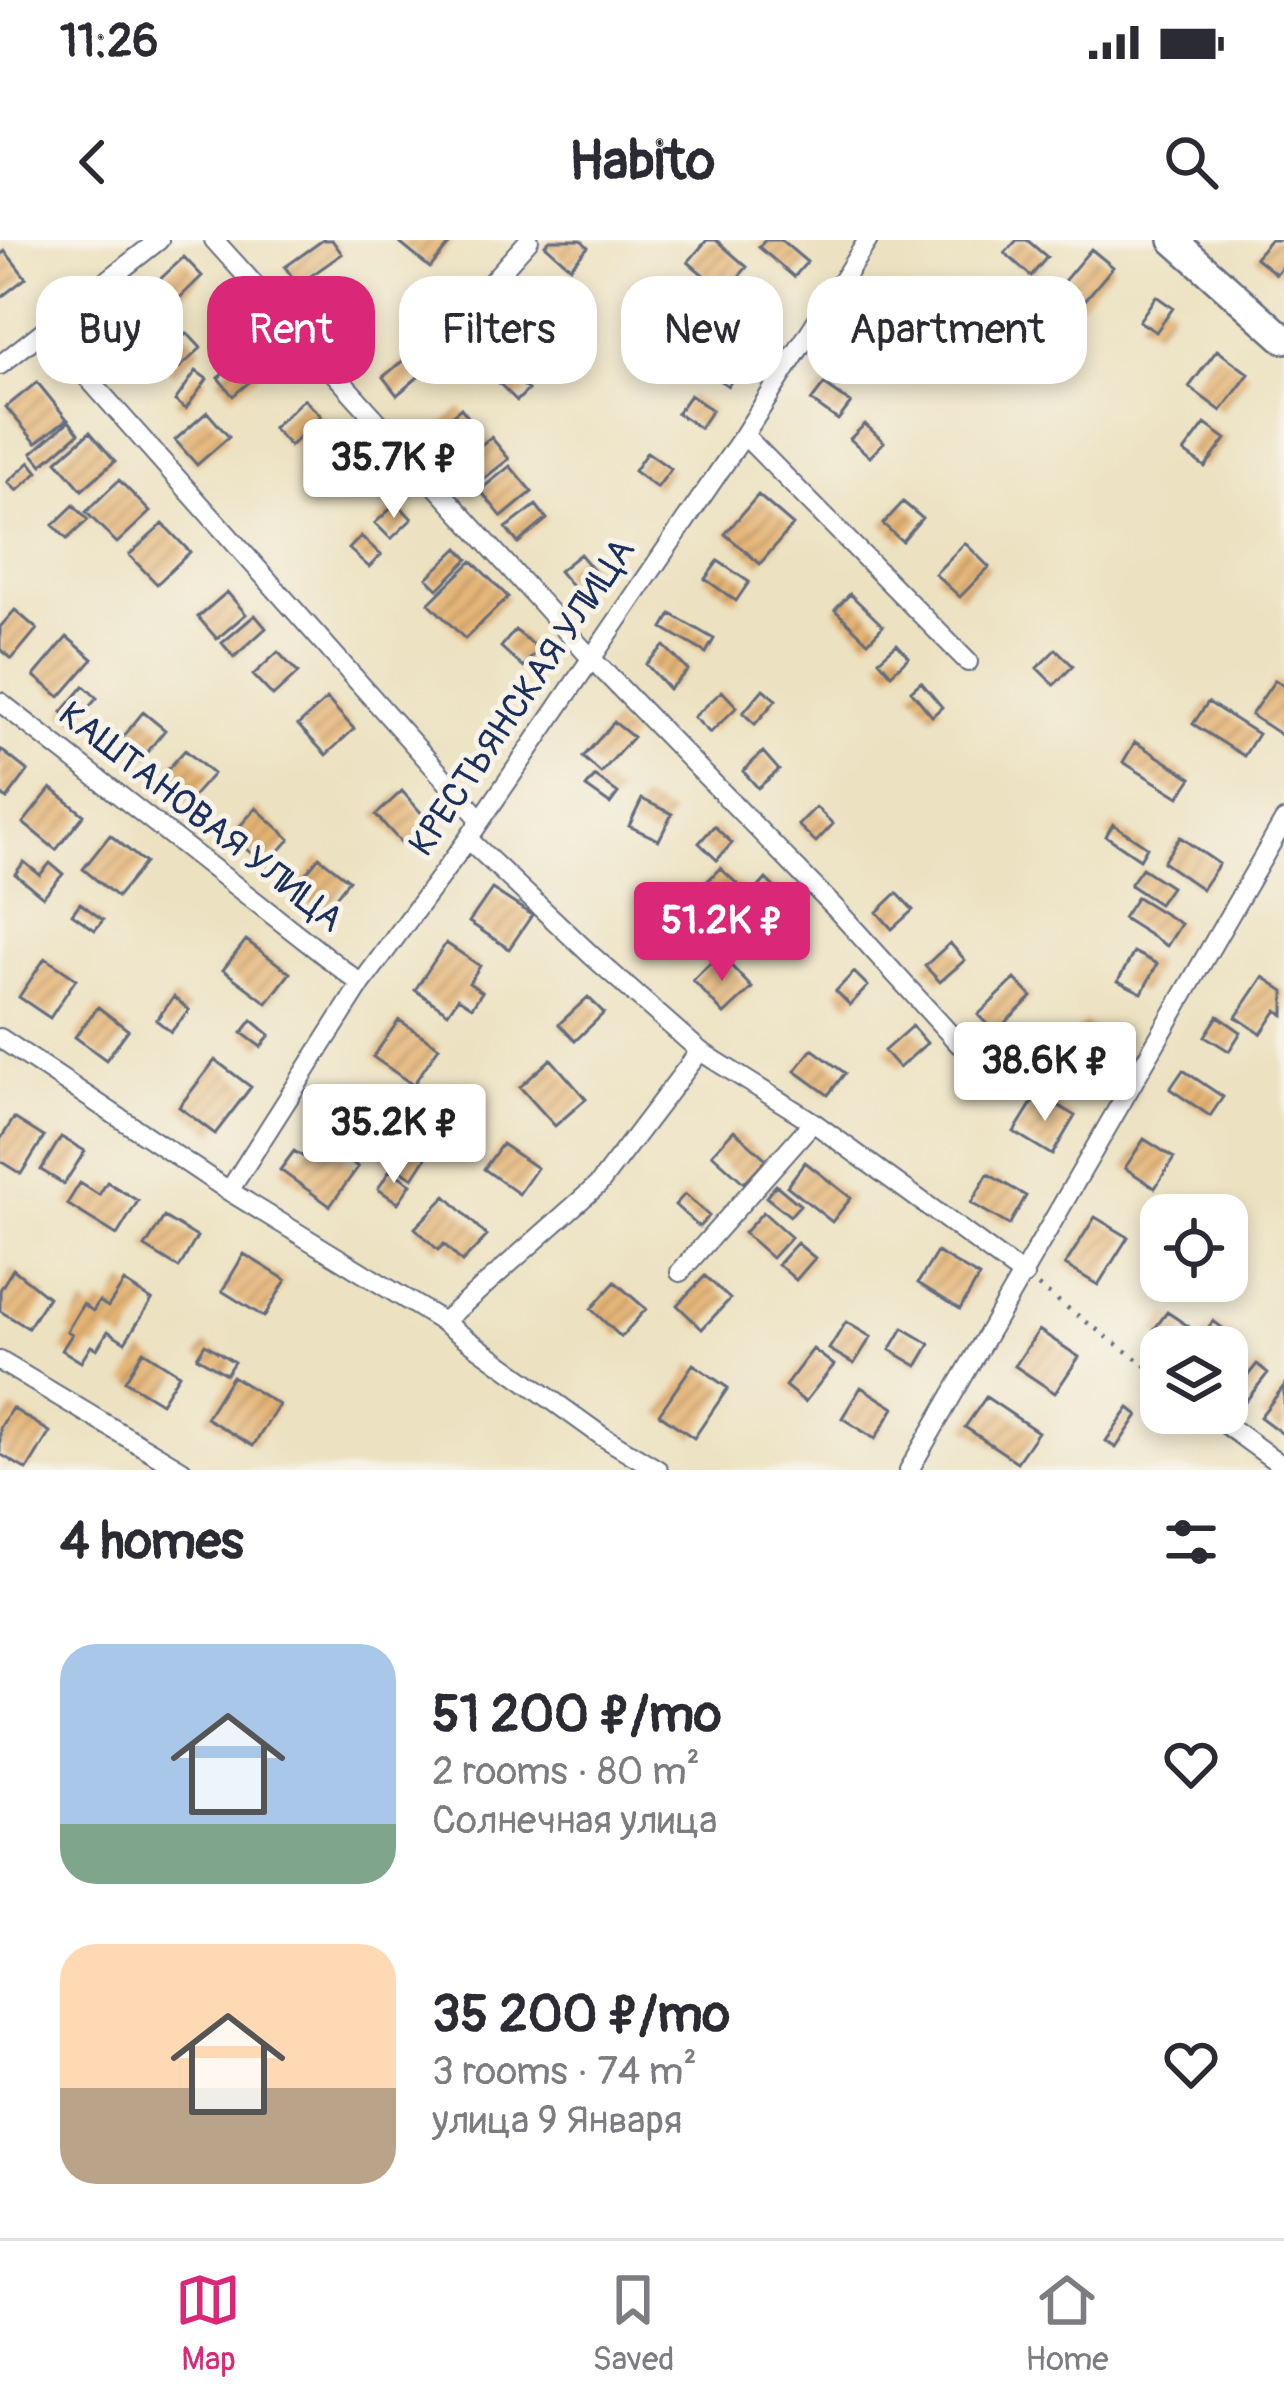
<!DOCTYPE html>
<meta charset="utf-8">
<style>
:root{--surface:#fff;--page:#f2f2f3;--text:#2b2b33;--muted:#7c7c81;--line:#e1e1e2;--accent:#db2777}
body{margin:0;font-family:Pangolin,sans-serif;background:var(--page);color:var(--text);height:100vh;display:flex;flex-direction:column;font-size:45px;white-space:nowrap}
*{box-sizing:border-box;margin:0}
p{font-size:39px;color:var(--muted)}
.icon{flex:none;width:66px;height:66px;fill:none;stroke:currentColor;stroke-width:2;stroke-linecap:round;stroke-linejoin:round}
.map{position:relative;height:1230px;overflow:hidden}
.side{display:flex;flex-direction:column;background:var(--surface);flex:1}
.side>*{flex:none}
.banner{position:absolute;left:36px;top:36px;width:1212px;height:108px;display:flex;gap:24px}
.tools{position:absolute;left:1140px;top:954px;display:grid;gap:24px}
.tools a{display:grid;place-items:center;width:108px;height:108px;border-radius:24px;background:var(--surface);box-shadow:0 6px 18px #0003;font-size:60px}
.price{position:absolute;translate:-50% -102px;padding:0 27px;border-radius:12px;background:#fff;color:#222;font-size:39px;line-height:78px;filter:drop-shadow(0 3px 6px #0008)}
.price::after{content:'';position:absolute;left:50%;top:72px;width:36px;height:27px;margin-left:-18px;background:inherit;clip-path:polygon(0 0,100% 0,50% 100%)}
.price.current{background:var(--accent);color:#fff}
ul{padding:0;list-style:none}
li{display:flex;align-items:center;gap:36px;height:300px;padding:0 60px}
li span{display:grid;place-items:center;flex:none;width:336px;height:240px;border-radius:36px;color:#555}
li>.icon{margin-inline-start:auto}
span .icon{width:144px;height:144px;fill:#fffc;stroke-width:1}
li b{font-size:51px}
h2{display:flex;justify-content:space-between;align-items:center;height:144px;padding:0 60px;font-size:51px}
.chip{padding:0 42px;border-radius:36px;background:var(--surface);box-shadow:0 6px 18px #0003;font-size:42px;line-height:108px}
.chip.current{background:var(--accent);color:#fff}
.status{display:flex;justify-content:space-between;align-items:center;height:84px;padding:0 60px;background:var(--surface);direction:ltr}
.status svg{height:33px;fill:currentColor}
header{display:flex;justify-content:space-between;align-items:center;height:156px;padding:0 60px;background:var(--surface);font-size:54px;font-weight:700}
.menu{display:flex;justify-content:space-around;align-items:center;height:168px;border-top:3px solid var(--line);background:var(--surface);font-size:33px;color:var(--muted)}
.menu a{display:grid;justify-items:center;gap:6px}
.menu .current{color:var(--accent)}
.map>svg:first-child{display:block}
.building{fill:url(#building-hatch)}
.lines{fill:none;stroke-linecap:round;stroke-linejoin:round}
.street-casing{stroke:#646d80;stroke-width:22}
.secondary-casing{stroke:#646d80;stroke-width:32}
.path{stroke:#646d80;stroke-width:4.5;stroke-dasharray:3 9;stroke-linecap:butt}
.street{stroke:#fff;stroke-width:18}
.secondary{stroke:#fff;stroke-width:27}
.labels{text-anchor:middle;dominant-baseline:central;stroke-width:10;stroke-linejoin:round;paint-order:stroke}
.street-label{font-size:36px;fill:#1b2f5e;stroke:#f7f3e8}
</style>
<div class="status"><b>11:26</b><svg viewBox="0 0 49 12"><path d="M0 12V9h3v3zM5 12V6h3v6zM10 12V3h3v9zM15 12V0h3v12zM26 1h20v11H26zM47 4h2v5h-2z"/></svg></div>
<header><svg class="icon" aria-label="back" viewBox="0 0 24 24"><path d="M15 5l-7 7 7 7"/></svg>Habito<svg class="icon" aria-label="search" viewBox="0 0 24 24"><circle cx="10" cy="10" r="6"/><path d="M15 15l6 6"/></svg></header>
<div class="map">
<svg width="1284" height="1230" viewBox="0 0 1284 1230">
<defs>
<pattern id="building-hatch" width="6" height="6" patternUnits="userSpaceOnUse" patternTransform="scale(3)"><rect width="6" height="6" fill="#e5b474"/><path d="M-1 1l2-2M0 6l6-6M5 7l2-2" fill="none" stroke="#b99362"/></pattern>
</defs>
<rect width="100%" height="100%" fill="#f7f3e8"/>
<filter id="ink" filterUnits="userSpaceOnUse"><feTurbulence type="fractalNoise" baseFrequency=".00833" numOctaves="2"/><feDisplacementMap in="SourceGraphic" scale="24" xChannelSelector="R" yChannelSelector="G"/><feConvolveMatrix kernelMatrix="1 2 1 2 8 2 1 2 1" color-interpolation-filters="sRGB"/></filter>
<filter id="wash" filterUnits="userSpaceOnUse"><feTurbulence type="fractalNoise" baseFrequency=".004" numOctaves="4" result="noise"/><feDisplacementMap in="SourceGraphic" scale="48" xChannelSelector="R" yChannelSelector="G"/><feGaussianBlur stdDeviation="2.7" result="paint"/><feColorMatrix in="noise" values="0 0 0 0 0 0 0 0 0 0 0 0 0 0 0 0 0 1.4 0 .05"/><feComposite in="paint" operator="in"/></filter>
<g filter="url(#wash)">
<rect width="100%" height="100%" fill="#ece1c0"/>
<g id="blocks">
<path class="building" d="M323 0H332L342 14 298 45 285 27Z
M396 0H453L430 28Z
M550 0H581L588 7 570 27 545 5Z
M707 0H716L747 27 725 53 688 22Z
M765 0H781L807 22 794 37 759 7Z
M1017 0H1027L1047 17 1031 36 1005 13Z
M1270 0H1284V24L1276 34 1255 17Z
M1091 9 1113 27 1081 65 1059 47Z
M5 11 26 38 0 58V15Z
M184 17 202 36 162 75 143 55Z
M883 49 909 67 894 89 868 71Z
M1156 56 1173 68 1156 92 1139 81Z
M727 61 743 72 730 92 714 81Z
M353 65 368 85 347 101 332 81Z
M558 84 587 113 562 139 532 110Z
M187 93 201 108 173 134 159 119Z
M258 104 273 122 233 156 218 138Z
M718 104 745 121 728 146 702 128Z
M417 109 431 126 397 155 383 137Z
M1217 110 1249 134 1221 171 1189 147Z
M507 130 528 150 517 161 496 140Z
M196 131 207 139 186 169 175 161Z
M37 142 67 179 36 203 6 167Z
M824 144 851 163 838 180 811 161Z
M690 155 712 170 700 188 677 173Z
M304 159 321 176 290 206 273 188Z
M461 168 479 191 451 213 433 191Z
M207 172 229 197 197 225 175 200Z
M69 181 79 193 42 225 32 213Z
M865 184 884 202 870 217 850 199Z
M1205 184 1226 199 1205 227 1184 212Z
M90 192 115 221 82 250 57 221Z
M491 197 509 219 468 251 450 229Z
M647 212 671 229 657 248 634 231Z
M355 213 368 229 349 247 335 231Z
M30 222 38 232 17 251 8 242Z
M510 226 532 252 502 277 480 250Z
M119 240 150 272 117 303 86 272Z
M758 255 793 285 760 324 725 294Z
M903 262 922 278 902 301 883 284Z
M397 263 412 279 391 299 375 283Z
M74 265 88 280 67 299 53 285Z
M536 265 547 279 518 303 506 288Z
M163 284 190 312 157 344 129 315Z
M361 296 381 315 369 327 349 309Z
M965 303 989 327 960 357 935 334Z
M458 308 468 319 438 349 427 338Z
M580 314 596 333 575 350 559 331Z
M472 321 508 357 465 399 429 363Z
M718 321 749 342 736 361 705 339Z
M227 352 246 374 217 399 198 377Z
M850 354 883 386 868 402 835 370Z
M15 370 37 389 12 419 0 409V387Z
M671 374 714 399 706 413 663 388Z
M255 375 266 388 234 417 222 403Z
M515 390 539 409 523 427 501 407Z
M67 397 93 419 60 457 34 436Z
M897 404 909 417 891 434 879 420Z
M664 406 688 430 669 449 646 424Z
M1056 409 1073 426 1054 445 1037 428Z
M278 412 298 433 273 456 253 435Z
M1275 440 1284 446V497L1251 475Z
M921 442 942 467 932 476 911 451Z
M84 446 97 458 75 483 62 472Z
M763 449 776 460 755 484 743 473Z
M722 451 737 467 710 493 694 477Z
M327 459 354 489 326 515 298 485Z
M1208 462 1258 494 1244 516 1193 484Z
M143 472 165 490 140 521 118 503Z
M614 482 633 497 601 533 583 517Z
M1135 502 1192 538 1179 557 1123 522Z
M0 509 28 531 7 559 0 553Z
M185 510 213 534 189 561 161 537Z
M763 512 779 530 758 548 743 531Z
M595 536 618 553 610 564 586 547Z
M51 548 84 575 56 610 23 583Z
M402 551 431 584 405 607 376 575Z
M642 559 672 574 659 600 629 586Z
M816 567 833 584 816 602 798 585Z
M256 568 290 599 266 626 231 596Z
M1113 584 1147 607 1140 619 1106 596Z
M714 586 732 603 717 620 699 603Z
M110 595 145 623 117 657 83 629Z
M1180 597 1219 624 1202 649 1163 622Z
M319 617 349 640 322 674 292 651Z
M24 622 40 635 50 623 63 634 43 657 15 634Z
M720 628 746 652 723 676 697 652Z
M1142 628 1171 647 1159 664 1130 645Z
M766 639 779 652 764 668 751 656Z
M492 649 532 675 509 709 469 682Z
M897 653 913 670 892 689 877 672Z
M1137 657 1181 684 1167 706 1123 678Z
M670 659 704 687 681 714 647 687Z
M80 663 103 680 95 690 72 674Z
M246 700 290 733 267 763 223 730Z
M446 703 480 726 469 743 482 752 472 767 458 758 448 773 415 750Z
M950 703 965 720 940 742 925 726Z
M1134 712 1157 724 1142 753 1118 741Z
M720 714 752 748 724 774 693 740Z
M45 718 76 739 50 778 19 757Z
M854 732 868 746 850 765 836 751Z
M1263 737 1284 751V775L1277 770 1261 794 1236 777Z
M1015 739 1032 757 995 792 978 775Z
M174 757 189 770 171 792 156 780Z
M588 757 604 773 575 801 559 784Z
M98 767 128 790 106 820 75 797Z
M1218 776 1241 792 1229 811 1205 796Z
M252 780 270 795 261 807 242 793Z
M399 780 439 807 413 845 373 817Z
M1083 782 1116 801 1105 821 1071 801Z
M912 786 927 803 899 828 884 811Z
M812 809 845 833 828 855 795 831Z
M551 819 586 859 555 886 520 847Z
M215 820 251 847 215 894 179 867Z
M1183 830 1223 857 1210 876 1170 849Z
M1038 853 1075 876 1052 915 1014 892Z
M410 872 442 893 413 938 380 916Z
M14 878 44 897 21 934 0 921V900Z
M734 890 766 919 744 943 712 914Z
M61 897 85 911 64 944 41 930Z
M315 897 358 927 330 966 280 930 294 911 302 916Z
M1144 899 1174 918 1155 948 1125 928Z
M502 904 537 928 519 954 484 929Z
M805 922 851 958 832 982 787 946Z
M390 930 411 944 398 963 378 949Z
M988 934 1026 956 1009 985 971 963Z
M107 942 138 961 117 995 67 964 80 943 99 955Z
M776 945 800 965 790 976 766 957Z
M685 954 709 976 699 987 675 965Z
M446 956 487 996 462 1022 444 1004 438 1010 415 988Z
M763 972 791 997 772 1018 744 993Z
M164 977 197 997 179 1028 145 1007Z
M1095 977 1128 997 1098 1045 1065 1025Z
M797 1003 815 1018 796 1040 778 1024Z
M937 1012 979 1037 960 1069 918 1043Z
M244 1014 286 1040 264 1077 222 1051Z
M13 1029 48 1057 28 1088 0 1071V1050Z
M705 1036 730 1059 702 1089 677 1065Z
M124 1042 152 1060 125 1102 108 1091 97 1109 91 1106 81 1122 62 1110 72 1094 67 1091 83 1064 93 1071 99 1061 108 1067Z
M615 1042 646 1069 621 1097 591 1069Z
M1167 1072 1188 1086 1175 1106 1153 1091Z
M1213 1081 1242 1102 1227 1122V1107H1194Z
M846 1082 871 1097 854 1124 829 1109Z
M903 1088 930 1104 917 1126 890 1110Z
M1039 1090 1079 1117 1055 1153 1015 1126Z
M205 1104 234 1122 226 1134 197 1117Z
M813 1109 834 1125 805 1162 785 1146Z
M143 1111 179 1134 161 1163 125 1141Z
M693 1124 728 1148 694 1198 659 1174Z
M1257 1124 1268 1133 1238 1171 1227 1161Z
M232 1136 279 1165 253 1206 206 1178Z
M1284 1146V1195L1260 1177Z
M861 1147 894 1168 875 1199 842 1178Z
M986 1157 1038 1192 1017 1222 965 1187Z
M12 1168 50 1192 27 1230 0 1214V1188Z
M1129 1168 1138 1175 1116 1208 1106 1201Z"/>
</g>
</g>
<g filter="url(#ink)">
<use href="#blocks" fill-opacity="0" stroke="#646d80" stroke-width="3"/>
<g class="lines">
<g class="street-casing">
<path id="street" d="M214 0 589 416 835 668 959 804
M470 66 529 0
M47 92 481 580
M0 125 159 0
M744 195 968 422
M0 462 361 744
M468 599 591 715 700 811 813 882 1024 1036
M0 798 229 951 443 1082 602 1196 658 1230
M229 951 361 744 468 599 744 195 868 0
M680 1032 813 882
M443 1082 599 944 700 811
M0 1121 182 1230
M1210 1173 1284 1227
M909 1230 1284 581"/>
</g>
<g class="secondary-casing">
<path id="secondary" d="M1173 0 1284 99"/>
</g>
<path class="path" d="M1038 1046 1161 1137"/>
<use href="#street" class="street"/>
<use href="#secondary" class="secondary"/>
</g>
</g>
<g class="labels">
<g class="street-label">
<text transform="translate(522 457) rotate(-56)">КРЕСТЬЯНСКАЯ УЛИЦА</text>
<text transform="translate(201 577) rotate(38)">КАШТАНОВАЯ УЛИЦА</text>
</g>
</g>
</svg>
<div class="tools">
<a><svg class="icon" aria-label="locate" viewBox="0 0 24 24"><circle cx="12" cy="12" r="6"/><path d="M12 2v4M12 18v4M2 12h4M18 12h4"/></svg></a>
<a><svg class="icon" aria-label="layers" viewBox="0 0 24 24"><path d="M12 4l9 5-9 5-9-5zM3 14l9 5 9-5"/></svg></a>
</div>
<b class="price" style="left:394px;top:281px">35.7K ₽</b>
<b class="price current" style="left:722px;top:744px">51.2K ₽</b>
<b class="price" style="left:1045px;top:884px">38.6K ₽</b>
<b class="price" style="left:394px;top:946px">35.2K ₽</b>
<div class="banner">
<a class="chip">Buy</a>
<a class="chip current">Rent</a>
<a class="chip">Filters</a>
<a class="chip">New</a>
<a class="chip">Apartment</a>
</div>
</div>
<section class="side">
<h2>4 homes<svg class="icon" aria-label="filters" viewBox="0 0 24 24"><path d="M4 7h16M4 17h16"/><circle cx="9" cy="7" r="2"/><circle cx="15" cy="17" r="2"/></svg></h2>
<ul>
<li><span style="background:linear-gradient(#a9c7e8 75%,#7fa58c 0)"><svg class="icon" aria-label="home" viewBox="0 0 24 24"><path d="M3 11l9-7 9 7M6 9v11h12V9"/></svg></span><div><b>51 200 ₽/mo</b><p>2 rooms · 80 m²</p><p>Солнечная улица</p></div><svg class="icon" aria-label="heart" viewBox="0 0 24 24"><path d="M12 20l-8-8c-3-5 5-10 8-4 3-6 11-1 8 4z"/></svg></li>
<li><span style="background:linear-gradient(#ffd9b3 60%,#b9a48a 0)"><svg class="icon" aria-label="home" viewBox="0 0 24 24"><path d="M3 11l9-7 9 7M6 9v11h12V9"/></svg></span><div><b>35 200 ₽/mo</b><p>3 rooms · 74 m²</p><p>улица 9 Января</p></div><svg class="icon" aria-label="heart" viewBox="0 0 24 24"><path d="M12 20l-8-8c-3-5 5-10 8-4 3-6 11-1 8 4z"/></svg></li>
</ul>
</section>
<nav class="menu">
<a class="current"><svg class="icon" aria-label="map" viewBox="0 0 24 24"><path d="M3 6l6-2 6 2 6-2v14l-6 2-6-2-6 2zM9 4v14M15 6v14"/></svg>Map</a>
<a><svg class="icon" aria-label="saved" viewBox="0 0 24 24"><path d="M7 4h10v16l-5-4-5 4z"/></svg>Saved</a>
<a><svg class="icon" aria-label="home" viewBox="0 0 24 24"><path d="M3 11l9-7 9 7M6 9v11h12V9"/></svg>Home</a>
</nav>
